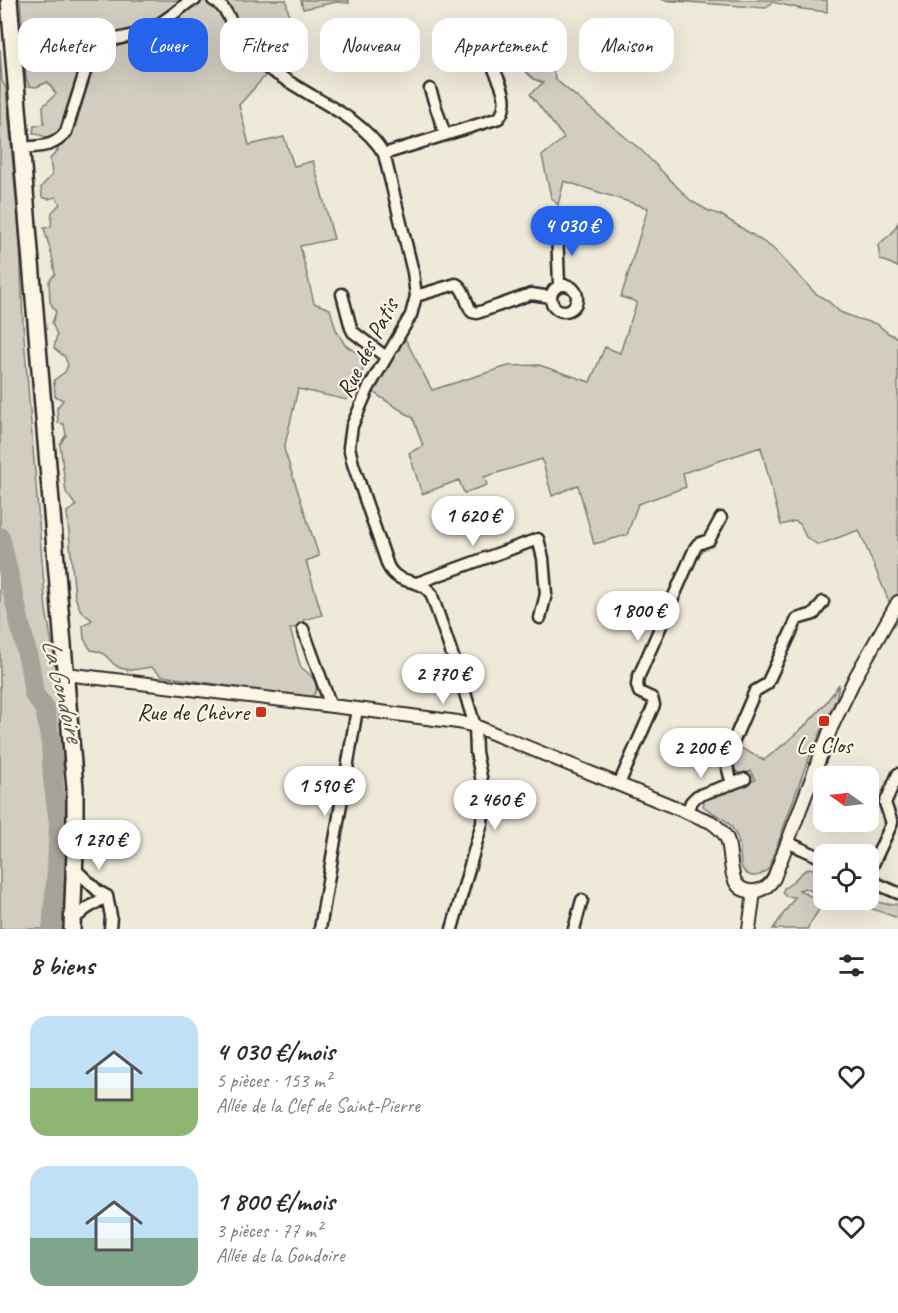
<!DOCTYPE html>
<html lang="fr">
<meta charset="utf-8">
<style>
:root{--surface:#fff;--page:#f2f2f3;--text:#2b2b33;--muted:#7c7c81;--accent:#2563eb}
body{margin:0;font-family:Caveat,sans-serif;background:var(--page);color:var(--text);height:100vh;display:flex;flex-direction:column;font-size:22px;white-space:nowrap}
*{box-sizing:border-box;margin:0}
p{font-size:20px;color:var(--muted)}
.icon{flex:none;width:33px;height:33px;fill:none;stroke:currentColor;stroke-width:2;stroke-linecap:round;stroke-linejoin:round}
.map{position:relative;height:929px;overflow:hidden}
.panel{display:flex;flex-direction:column;background:var(--surface);flex:1}
.panel>*{flex:none}
.hud{position:absolute;left:18px;top:18px;width:862px;height:54px;display:flex;gap:12px}
.needle{width:39px;rotate:284deg}
.controls{position:absolute;left:813px;top:766px;display:grid;gap:12px}
.controls a{display:grid;place-items:center;width:66px;height:66px;border-radius:12px;background:var(--surface);box-shadow:0 6px 24px #0002;font-size:30px}
.price{position:absolute;translate:-50% -51px;padding:0 14px;border-radius:21px;background:#fff;color:#222;font-size:20px;line-height:39px;filter:drop-shadow(0 2px 3px #0008)}
.price::after{content:'';position:absolute;left:50%;top:36px;width:18px;height:14px;margin-left:-9px;background:inherit;clip-path:polygon(0 0,100% 0,50% 100%)}
.price.current{background:var(--accent);color:#fff}
ul{padding:0;list-style:none}
li{display:flex;align-items:center;gap:18px;height:150px;padding:0 30px}
li span{display:grid;place-items:center;flex:none;width:168px;height:120px;border-radius:18px;color:#555}
li>.icon{margin-inline-start:auto}
span .icon{width:72px;height:72px;fill:#fffc;stroke-width:1}
li b{font-size:26px}
h2{display:flex;justify-content:space-between;align-items:center;height:72px;padding:0 30px;font-size:26px}
.pill{padding:0 21px;border-radius:18px;background:var(--surface);box-shadow:0 6px 24px #0002;font-size:21px;line-height:54px}
.pill.current{background:var(--accent);color:#fff}
.map>svg:first-child{display:block}
.green{fill:#d2cdc0;stroke:#7e7c76;stroke-width:1.5}
.lines{fill:none;stroke-linecap:round;stroke-linejoin:round}
.river{stroke:#a6a399;stroke-width:20}
.minor-casing{stroke:#2b2b2b;stroke-width:15}
.tertiary-casing{stroke:#2b2b2b;stroke-width:16}
.primary-casing{stroke:#2b2b2b;stroke-width:20}
.minor{stroke:#fcf5e5;stroke-width:10}
.tertiary{stroke:#fcf5e5;stroke-width:12}
.primary{stroke:#fcf5e5;stroke-width:15}
.poi-dot{fill:#c8321e;stroke:#fcf5e5;stroke-width:2}
.labels{text-anchor:middle;dominant-baseline:central;stroke-width:4.5;stroke-linejoin:round;paint-order:stroke}
.street-label{font-size:24px;fill:#2b2b2b;stroke:#fcf5e5}
.poi-label{font-size:24px;fill:#2b2b2b;stroke:#fcf5e5;text-anchor:end}
.water-label{font-size:26px;font-style:italic;fill:#565552;stroke:#fcf5e5}
</style>
<div class="map">
<svg width="898" height="929" viewBox="0 0 898 929">
<rect width="100%" height="100%" fill="#efe9da"/>
<filter id="ink" filterUnits="userSpaceOnUse"><feTurbulence type="fractalNoise" baseFrequency=".0167" numOctaves="2"/><feDisplacementMap in="SourceGraphic" scale="12" xChannelSelector="R" yChannelSelector="G"/><feConvolveMatrix kernelMatrix="1 2 1 2 8 2 1 2 1" color-interpolation-filters="sRGB"/></filter>
<g filter="url(#ink)">
<path class="green" d="M20 0H286L291 26 285 35 283 56 239 105 249 145 284 137 294 166 313 161 334 239 300 246 314 303 330 309 336 330 345 345 368 360 347 400 298 389 284 449 319 556 306 561 322 615 304 620 298 627 290 629C293 637 298 661 301 667 302 668 308 673 309 674 317 681 320 691 310 698L162 676 151 667C140 669 128 672 118 667 105 659 110 653 91 650L84 639 83 626 92 620 81 611 75 597 67 512 76 506 66 492 60 444 66 435 64 424 58 423 57 408 63 400 55 396 54 380 65 372 68 365 65 357 54 348 57 335 52 323 56 312 50 302 49 281 55 274 52 256 44 228 51 227 52 212 60 204 56 197 48 199 42 197 41 187 52 175 50 159 58 150 56 133 46 137 33 133 34 126 44 124 43 106 56 94 48 82 36 87 29 86 26 78Z
M301 0H349V3L336 2 303 9Z
M661 0H827V12L802 9 772 2 766 8Z
M0 49 2 81 6 88 20 241 23 325 46 610 56 666 63 755 60 929H0Z
M528 52 539 54 550 62 556 80 641 150 691 201 709 211 721 215 773 248 815 293 828 301 840 312 858 319 877 324 888 333 898 338V602L893 611 859 530 818 545 806 537 800 524 795 521 781 525 761 447 683 473 686 487 638 504 627 535 594 544 578 485 552 496 542 459 484 477 487 485 464 493 459 480 422 494 409 453 423 446 413 418 368 389 401 331 432 390 508 366 539 365 590 382 605 347 620 353 637 302 621 297 648 208 564 181 558 205 551 197 542 156 564 138 530 94 543 83 534 79 519 66C519 59 522 54 528 52Z
M898 223V267L880 259 878 245 892 233Z
M839 684 836 699 806 765 769 868C764 873 759 877 752 876 736 872 742 855 739 843 738 837 734 831 731 826 723 816 712 814 703 806L704 802 707 797 730 791 755 780 751 771C746 774 742 775 737 772 726 766 732 754 735 745L764 760C792 739 821 714 839 684Z
M810 868 823 873V896L805 888 799 890 823 903 807 929H773L795 897 785 896 783 892 784 888C795 883 798 872 810 868Z
M869 892 872 900 885 904H896L898 906V918L861 905 833 900H868Z"/>
<g class="lines">
<path class="river" d="M0 537 30 667 34 694 45 709 51 744 53 780 59 823 57 870 52 929"/>
<g class="minor-casing">
<path id="minor" d="M213 0C235 12 232 39 250 57 270 70 289 82 309 94 337 110 367 126 384 154L413 272 416 296 411 315 368 389 352 426 349 447 353 464 388 566C399 587 417 576 431 593L462 683 475 726 476 752 484 792 482 823 452 929
M430 89 445 135
M21 148C39 146 54 148 66 132L90 56C101 36 129 40 148 30 163 23 177 11 190 1L195 0
M384 154 499 118C512 101 499 81 492 65L483 60 475 59
M557 230 559 285
M551 298a13 13 0 1 1 26 0a13 13 0 1 1-26 0Z
M342 294 351 328 353 332 386 357
M416 296 456 284C466 289 465 303 472 312L477 313 531 294 551 297
M417 583 538 539 543 558 546 594 540 618
M303 629 331 706
M619 784 654 705 652 698 639 692 637 685 638 678 695 548 698 544 709 540 721 518
M732 784 727 766 728 754 755 691 767 684 797 619 814 614 823 602
M687 812 691 802 697 796 745 779
M787 842 824 859
M74 868 98 891 107 896
M868 875 892 823 885 803 898 774
M868 880 898 893
M107 896 111 916 110 929
M72 921 86 909 107 896
M320 929 357 709
M574 929 582 900"/>
</g>
<g class="tertiary-casing">
<path id="tertiary" d="M65 674 357 709 458 722 475 726 711 822C718 827 724 832 727 839 734 857 725 894 755 891 764 890 769 886 774 878L831 728 856 676 898 602
M749 929 754 892"/>
</g>
<g class="primary-casing">
<path id="primary" d="M9 0 75 788V851L72 929"/>
</g>
<use href="#minor" class="minor"/>
<use href="#tertiary" class="tertiary"/>
<use href="#primary" class="primary"/>
</g>
</g>
<g class="poi-dot">
<rect x="255" y="706" width="12" height="12" rx="3"/>
<rect x="818" y="715" width="12" height="12" rx="3"/>
</g>
<g class="labels">
<g class="street-label">
<text transform="translate(367 348) rotate(-63)">Rue des Patis</text>
</g>
<g class="poi-label">
<text x="249" y="712">Rue de Chèvre</text>
<text x="824" y="745" text-anchor="middle">Le Clos</text>
</g>
<g class="water-label">
<text transform="translate(63 690) rotate(76)">La Gondoire</text>
</g>
</g>
</svg>
<div class="controls">
<a><svg class="needle" viewBox="-14 -14 28 28"><path d="M0-13l5 13h-10z" fill="#e53935"/><path d="M0 13l5-13h-10z" fill="#7c7c81"/></svg></a>
<a><svg class="icon" aria-label="locate" viewBox="0 0 24 24"><circle cx="12" cy="12" r="6"/><path d="M12 2v4M12 18v4M2 12h4M18 12h4"/></svg></a>
</div>
<b class="price current" style="left:572px;top:257px">4 030 €</b>
<b class="price" style="left:473px;top:547px">1 620 €</b>
<b class="price" style="left:638px;top:642px">1 800 €</b>
<b class="price" style="left:443px;top:705px">2 770 €</b>
<b class="price" style="left:701px;top:779px">2 200 €</b>
<b class="price" style="left:325px;top:817px">1 590 €</b>
<b class="price" style="left:495px;top:831px">2 460 €</b>
<b class="price" style="left:99px;top:871px">1 270 €</b>
<div class="hud">
<a class="pill">Acheter</a>
<a class="pill current">Louer</a>
<a class="pill">Filtres</a>
<a class="pill">Nouveau</a>
<a class="pill">Appartement</a>
<a class="pill">Maison</a>
</div>
</div>
<section class="panel">
<h2>8 biens<svg class="icon" aria-label="filters" viewBox="0 0 24 24"><path d="M4 7h16M4 17h16"/><circle cx="9" cy="7" r="2"/><circle cx="15" cy="17" r="2"/></svg></h2>
<ul>
<li><span style="background:linear-gradient(#bfe0f5 60%,#8fb573 0)"><svg class="icon" aria-label="home" viewBox="0 0 24 24"><path d="M3 11l9-7 9 7M6 9v11h12V9"/></svg></span><div><b>4 030 €/mois</b><p>5 pièces · 153 m²</p><p>Allée de la Clef de Saint-Pierre</p></div><svg class="icon" aria-label="heart" viewBox="0 0 24 24"><path d="M12 20l-8-8c-3-5 5-10 8-4 3-6 11-1 8 4z"/></svg></li>
<li><span style="background:linear-gradient(#bfe0f5 60%,#7fa58c 0)"><svg class="icon" aria-label="home" viewBox="0 0 24 24"><path d="M3 11l9-7 9 7M6 9v11h12V9"/></svg></span><div><b>1 800 €/mois</b><p>3 pièces · 77 m²</p><p>Allée de la Gondoire</p></div><svg class="icon" aria-label="heart" viewBox="0 0 24 24"><path d="M12 20l-8-8c-3-5 5-10 8-4 3-6 11-1 8 4z"/></svg></li>
</ul>
</section>
